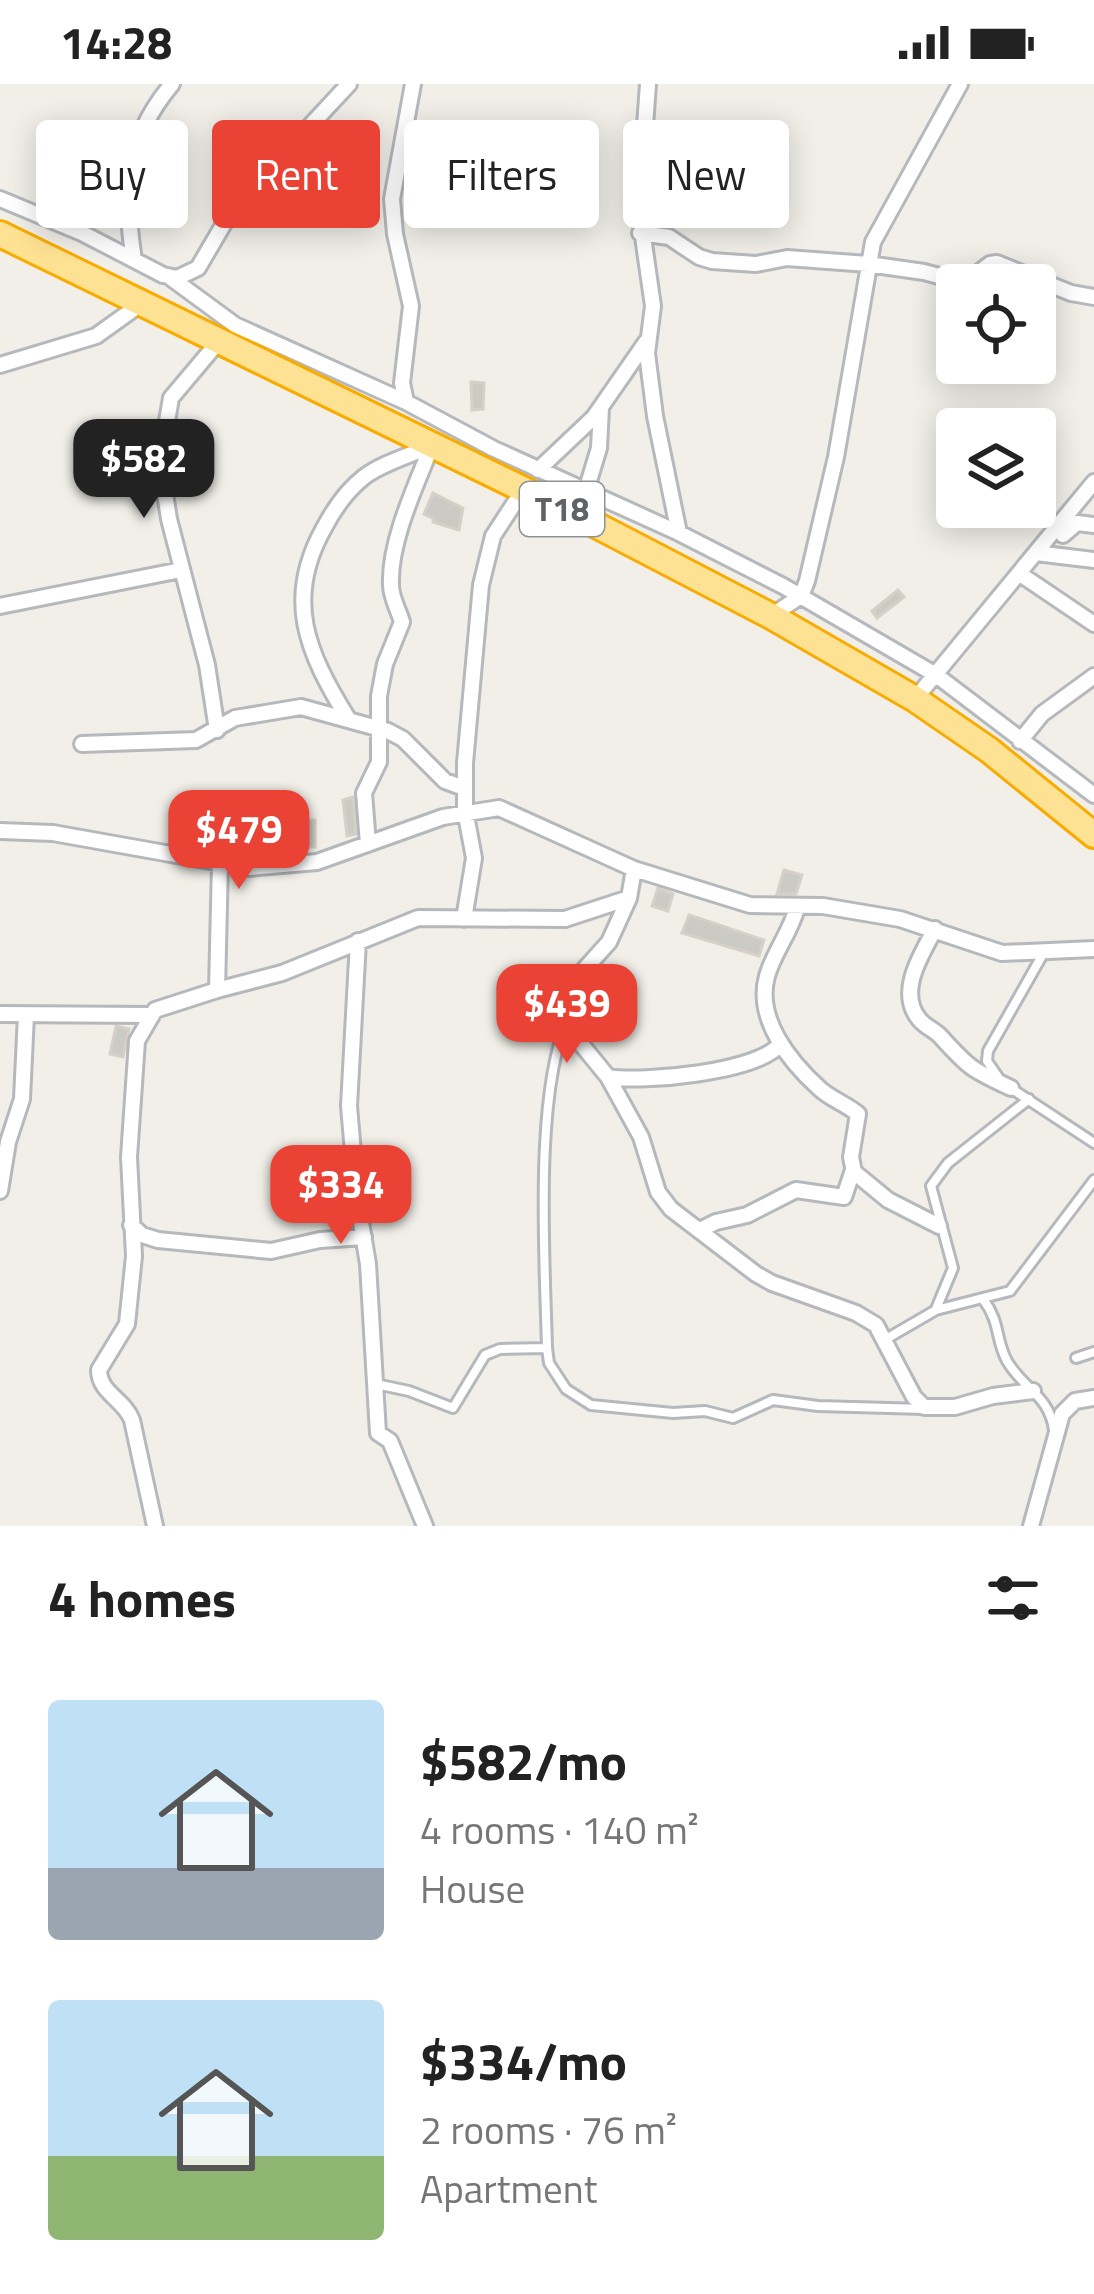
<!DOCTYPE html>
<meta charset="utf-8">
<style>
:root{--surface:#fff;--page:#f6f6f6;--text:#222;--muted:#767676;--accent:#ea4335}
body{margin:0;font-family:"Titillium Web",sans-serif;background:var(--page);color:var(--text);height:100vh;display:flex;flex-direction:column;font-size:45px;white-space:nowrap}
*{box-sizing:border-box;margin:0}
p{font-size:39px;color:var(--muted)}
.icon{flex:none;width:66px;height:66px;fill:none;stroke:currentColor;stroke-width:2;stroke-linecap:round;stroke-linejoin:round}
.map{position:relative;height:1442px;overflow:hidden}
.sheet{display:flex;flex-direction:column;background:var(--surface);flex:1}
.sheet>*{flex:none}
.hud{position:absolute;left:36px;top:36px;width:1023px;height:108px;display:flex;gap:24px}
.fabs{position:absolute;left:936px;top:180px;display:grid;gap:24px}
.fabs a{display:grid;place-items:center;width:120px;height:120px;border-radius:12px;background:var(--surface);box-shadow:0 6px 30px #0003;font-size:60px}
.price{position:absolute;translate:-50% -102px;padding:0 27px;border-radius:24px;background:var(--accent);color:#fff;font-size:39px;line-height:78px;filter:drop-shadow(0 3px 6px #0008)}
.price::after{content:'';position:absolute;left:50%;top:72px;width:36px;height:27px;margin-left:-18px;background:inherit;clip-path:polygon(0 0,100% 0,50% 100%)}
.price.on{background:#222;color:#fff}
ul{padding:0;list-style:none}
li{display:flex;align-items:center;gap:36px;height:300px;padding:0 48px}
li span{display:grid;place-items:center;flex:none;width:336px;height:240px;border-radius:12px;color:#555}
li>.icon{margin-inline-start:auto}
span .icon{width:144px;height:144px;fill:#fffc;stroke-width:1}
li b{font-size:51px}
h2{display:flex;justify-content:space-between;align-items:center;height:144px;padding:0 48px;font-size:51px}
.tag{padding:0 42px;border-radius:12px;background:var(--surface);box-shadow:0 6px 30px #0003;font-size:42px;line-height:108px}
.tag.on{background:var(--accent);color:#fff}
.status{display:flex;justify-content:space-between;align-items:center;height:84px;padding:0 60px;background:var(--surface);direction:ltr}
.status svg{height:33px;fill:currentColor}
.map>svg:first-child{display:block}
.building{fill:#cccac5;stroke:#d6d1c6;stroke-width:3}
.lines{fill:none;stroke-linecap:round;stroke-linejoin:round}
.lane-casing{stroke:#b5b8bc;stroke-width:14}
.street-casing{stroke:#b5b8bc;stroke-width:20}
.highway-casing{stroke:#f9ab00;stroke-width:30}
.lane{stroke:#fff;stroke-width:8}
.street{stroke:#fff;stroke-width:14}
.highway{stroke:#fde293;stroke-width:24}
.labels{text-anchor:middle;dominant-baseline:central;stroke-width:9;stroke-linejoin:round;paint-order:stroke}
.shield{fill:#fff;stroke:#8f9295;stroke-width:3}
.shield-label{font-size:33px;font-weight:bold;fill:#5f6368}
</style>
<div class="status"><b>14:28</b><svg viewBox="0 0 49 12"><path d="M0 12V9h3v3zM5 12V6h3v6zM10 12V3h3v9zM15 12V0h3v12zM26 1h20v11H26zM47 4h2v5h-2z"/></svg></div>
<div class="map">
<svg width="1094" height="1442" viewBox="0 0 1094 1442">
<rect width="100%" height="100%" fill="#f1efe8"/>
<path class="building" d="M471 298 484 299 483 325 472 326Z
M433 409 463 424 459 446 433 438 434 435 424 430Z
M898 506 904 513 877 534 872 527Z
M353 713 356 750 347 752 343 716Z
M303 736H315V763H302Z
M784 786 802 791 796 810H777Z
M658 804 673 810 668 827 652 822Z
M689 831 764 856 759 872 682 849Z
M116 942 129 945 123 973 110 970Z"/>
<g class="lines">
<g class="lane-casing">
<path id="lane" d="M570 930C533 1005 545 1177 547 1264L549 1279 566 1305 591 1321 673 1329 705 1327 733 1334 773 1316 818 1322 924 1325
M998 993 987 977 988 967 1043 870
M1009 1003 1094 1059
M983 1215C1001 1239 995 1255 1007 1277 1024 1306 1049 1311 1054 1346
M936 1225 953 1184 931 1102 948 1079 1029 1015
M886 1255 936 1226 1010 1207 1094 1096
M1076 1274 1094 1268
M376 1300 409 1307 453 1324 485 1271 500 1265 547 1264"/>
</g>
<g class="street-casing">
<path id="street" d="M648 0 639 125 653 222 647 269 655 332 679 449
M0 115 82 149 163 191 177 194 198 184 232 126 349 0
M640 149 669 153 699 173 712 177 756 180 787 174 868 180 924 188 965 199 990 180 997 179 1071 209 1094 213
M134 176C123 107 125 56 172 0
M171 194 235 241 406 318 494 365 679 449 783 502 936 591 1094 711
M0 281 96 252 142 219
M406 318 402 299 411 222 395 150 392 115 413 0
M538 386 594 333 646 258
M553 420 586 407 599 364 601 324
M1063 451 1077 439 1094 441
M1036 469 1094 476
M1020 490 1094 540
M0 522 181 486
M771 532 801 512 807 497 836 373 873 158 960 0
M915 615 1094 398
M347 633C307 568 284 515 324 444 334 425 346 407 364 393 382 379 409 372 430 362
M217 646 207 581 169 435 160 378 171 314 219 257
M1020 657 1042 630 1094 592
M82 660 196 656 235 634 301 623 388 647 403 655 445 697 464 704
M0 747 53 749 249 784 317 778 443 733 499 724 634 785 750 821 823 822 900 835 1002 869 1094 865
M368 760 364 709 379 678V612L385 580 402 538C399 527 391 514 391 501 389 458 416 401 432 361
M634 785 629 814 609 858 582 888 575 903 571 929 577 955 608 993 641 1053 658 1108 671 1125 756 1190 772 1199 856 1229 876 1241 914 1313 924 1323H955L993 1312 1033 1307
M797 824C790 849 774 868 767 892 755 935 790 978 820 1005 831 1015 846 1020 858 1030L851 1073 854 1088 888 1116 939 1142
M464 835 474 774 465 726V679L481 501 493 452 523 406
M935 845C921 871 897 908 919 935 925 943 935 946 941 953 969 984 972 986 1011 1004
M358 857 349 1022 357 1115 368 1180 378 1349 390 1357 425 1442
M217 906 282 889 418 834 565 835 629 814
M0 930 150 931
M608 993C643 999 759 988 780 960
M0 1107 8 1058 22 1015 26 931
M131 1141 142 1151 158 1156 271 1167 320 1156 364 1153
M700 1146 716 1138 747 1131 796 1106 844 1113 853 1086
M155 1442 132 1336C124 1315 99 1309 99 1286L127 1240 134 1172 129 1073 137 957 155 926 217 906 220 779
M1031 1442 1062 1330 1075 1317 1094 1314"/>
</g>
<g class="highway-casing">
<path id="highway" d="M0 150 594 440 771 532 915 615 989 666 1094 751"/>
</g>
<use href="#lane" class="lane"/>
<use href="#street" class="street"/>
<use href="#highway" class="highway"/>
</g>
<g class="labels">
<rect class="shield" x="520" y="398" width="84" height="54" rx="9"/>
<g class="shield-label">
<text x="562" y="425">T18</text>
</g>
</g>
</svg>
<div class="fabs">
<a><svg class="icon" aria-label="locate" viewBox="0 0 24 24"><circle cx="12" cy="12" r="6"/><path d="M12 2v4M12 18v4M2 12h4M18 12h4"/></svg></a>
<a><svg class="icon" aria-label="layers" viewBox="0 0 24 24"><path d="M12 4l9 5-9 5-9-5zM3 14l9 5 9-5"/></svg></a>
</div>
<b class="price on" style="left:144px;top:437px">$582</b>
<b class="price" style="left:239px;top:808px">$479</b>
<b class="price" style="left:567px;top:982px">$439</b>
<b class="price" style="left:341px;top:1163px">$334</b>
<div class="hud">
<a class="tag">Buy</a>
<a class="tag on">Rent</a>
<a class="tag">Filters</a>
<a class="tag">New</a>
</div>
</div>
<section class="sheet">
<h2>4 homes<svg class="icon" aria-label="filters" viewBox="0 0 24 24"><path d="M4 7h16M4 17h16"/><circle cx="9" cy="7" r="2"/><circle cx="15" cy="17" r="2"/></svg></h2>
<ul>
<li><span style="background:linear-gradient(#bfe0f5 70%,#9aa5b1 0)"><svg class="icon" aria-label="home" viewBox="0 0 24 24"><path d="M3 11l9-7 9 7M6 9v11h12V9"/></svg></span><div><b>$582/mo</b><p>4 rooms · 140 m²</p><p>House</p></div></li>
<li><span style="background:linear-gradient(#bfe0f5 65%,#8fb573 0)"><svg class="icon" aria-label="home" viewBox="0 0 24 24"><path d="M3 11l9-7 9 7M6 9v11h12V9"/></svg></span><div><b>$334/mo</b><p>2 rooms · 76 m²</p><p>Apartment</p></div></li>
</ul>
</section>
